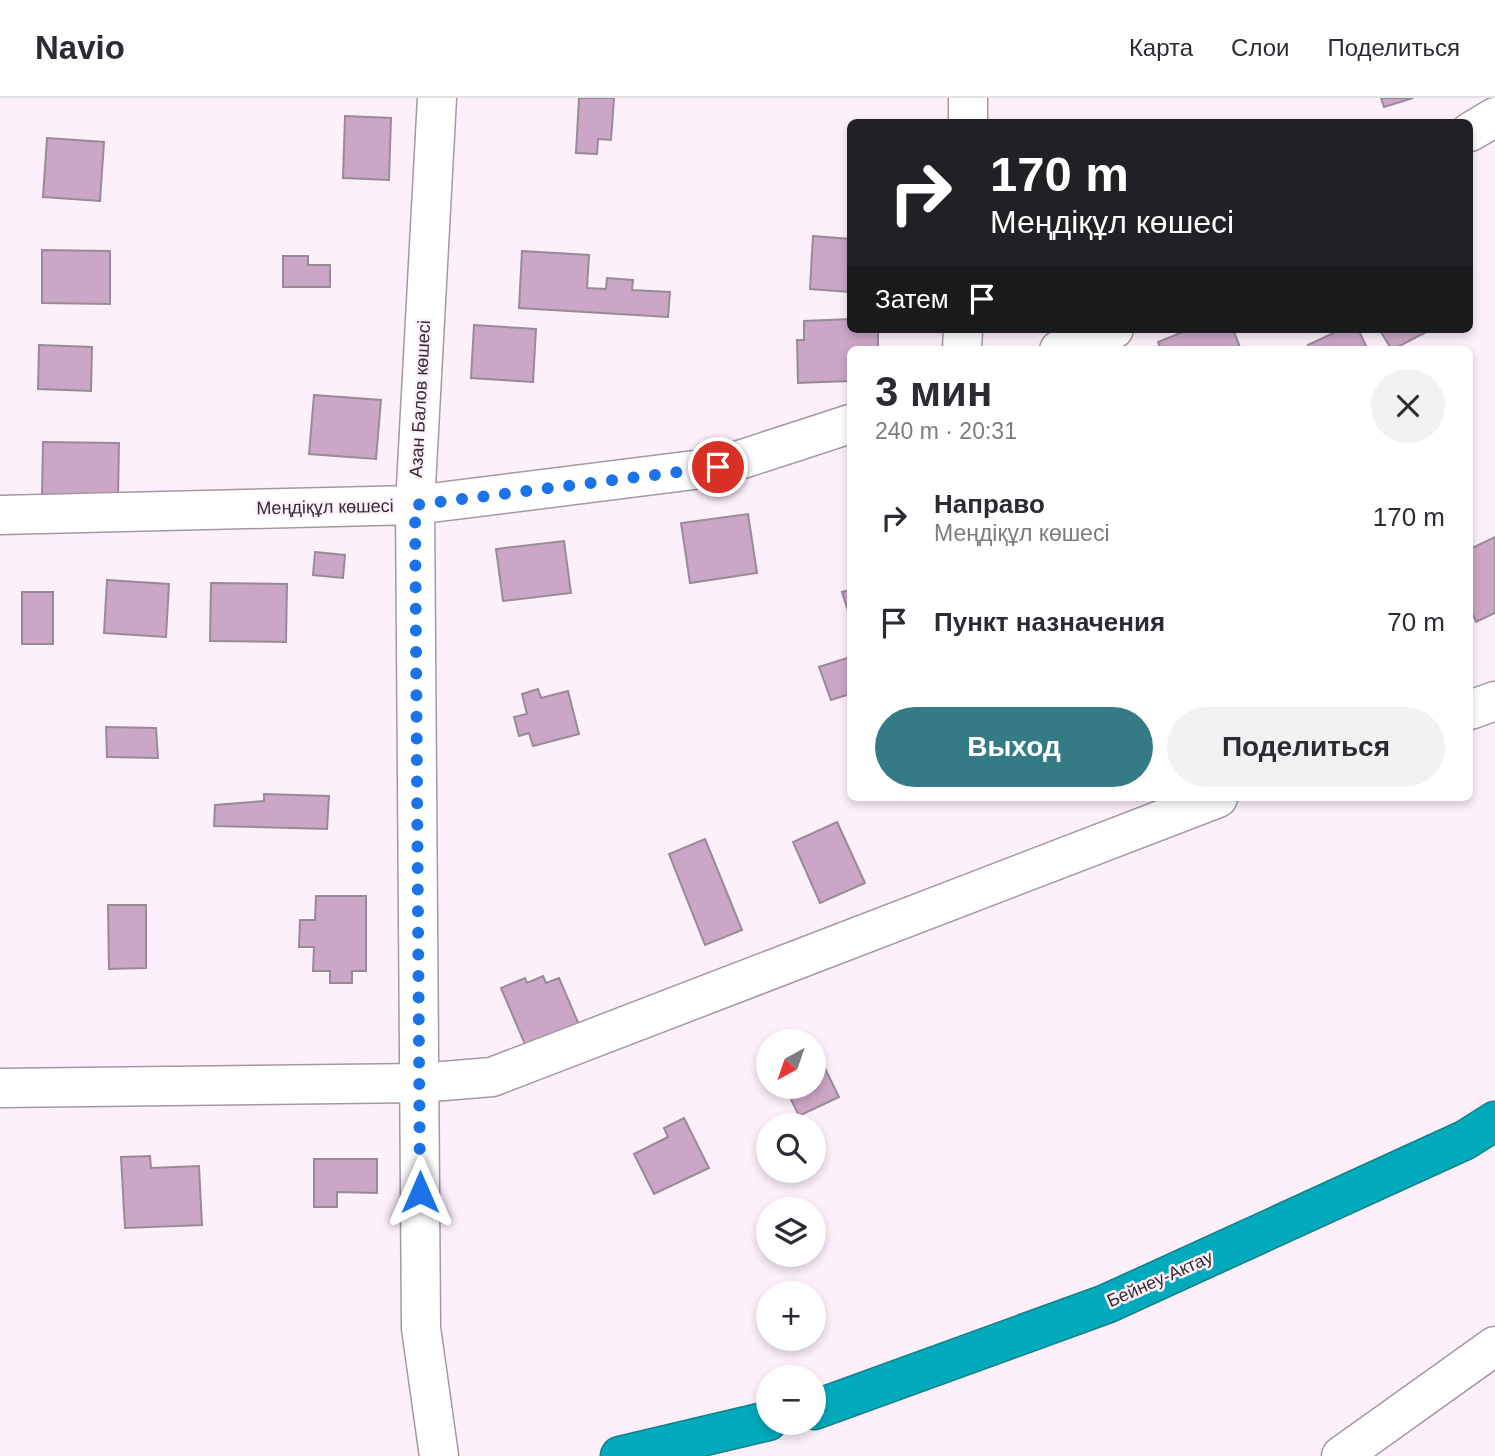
<!DOCTYPE html>
<html lang="ru">
<meta charset="utf-8">
<style>
:root{--surface:#fff;--page:#f2f2f3;--text:#2b2b33;--muted:#7c7c81;--line:#e1e1e2;--accent:#347b85}
body{margin:0;font-family:Helvetica,sans-serif;background:var(--page);color:var(--text);height:100vh;display:flex;flex-direction:column;font-size:26px;white-space:nowrap}
*{box-sizing:border-box;margin:0}
p{font-size:23px;color:var(--muted)}
.icon{flex:none;width:38px;height:38px;fill:none;stroke:currentColor;stroke-width:2;stroke-linecap:round;stroke-linejoin:round}
.map{position:relative;flex:1;overflow:hidden}
.sheet{position:absolute;left:847px;top:248px;width:626px;height:455px;display:flex;flex-direction:column;background:var(--surface);border-radius:10px;box-shadow:0 4px 10px #0003}
.sheet>*{flex:none}
.hud{position:absolute;left:847px;top:21px;width:626px;height:214px;border-radius:10px;box-shadow:0 4px 10px #0003;background:#202124;color:#fff;overflow:hidden}
.needle{width:46px;rotate:220deg}
.tools{position:absolute;left:756px;top:931px;display:grid;gap:14px}
.tools a{display:grid;place-items:center;width:70px;height:70px;border-radius:50%;background:var(--surface);box-shadow:0 4px 10px #0003;font-size:35px}
.pin{position:absolute;display:grid;place-items:center;width:60px;height:60px;color:#fff;margin:-30px;border:4px solid #fff;border-radius:50%;box-shadow:0 2px 7px #0007}
.me{position:absolute;width:77px;margin:-38px;rotate:0deg;stroke-linejoin:round;filter:drop-shadow(0 0 5px #0008)}
.turn{display:flex;align-items:center;gap:24px;height:147px;padding:0 28px;font-size:32px}
.turn .icon{width:91px;height:91px;stroke-width:2.5}
.turn b{display:block;font-size:49px;line-height:60px}
.then{display:flex;align-items:center;height:66px;padding:0 28px;background:#0003;gap:14px;font-size:26px}
.round{display:grid;place-items:center;flex:none;width:74px;height:74px;border-radius:37px;background:var(--page)}
.headline{display:flex;align-items:center;justify-content:space-between;height:119px;padding:0 28px}
h1{font-size:42px;font-weight:800;line-height:52px}
.button{display:flex;gap:14px;margin-top:auto;padding:14px 28px}
.button a{flex:1;height:80px;border-radius:42px;background:var(--accent);color:#fff;font-size:28px;font-weight:800;line-height:80px;text-align:center}
.button a+a{background:var(--page);color:var(--text)}
ul{padding:0;list-style:none}
li{display:flex;align-items:center;gap:21px;height:105px;padding:0 28px}
li div{flex:1}
li b{display:block;font-size:26px}
li em{font-style:normal}
header{display:flex;align-items:center;gap:42px;box-sizing:border-box;height:98px;padding:0 35px;background:var(--surface);border-bottom:2px solid var(--line)}
header strong{font-size:33px}
nav{display:flex;gap:38px;margin-inline-start:auto;font-size:24px}
.map>svg:first-child{display:block}
.building{fill:#cca6c6;stroke:#978b95;stroke-width:2}
.lines{fill:none;stroke-linecap:round;stroke-linejoin:round}
.minor-casing{stroke:#a498a2;stroke-width:41}
.highway-casing{stroke:#137f8b;stroke-width:41}
.minor{stroke:#fff;stroke-width:38}
.highway{stroke:#02abbc;stroke-width:38}
.route{stroke:#1a73e8;stroke-width:12;stroke-dasharray:0 21.6}
.labels{text-anchor:middle;dominant-baseline:central;stroke-width:5;stroke-linejoin:round;paint-order:stroke}
.street-label{font-size:18px;fill:#322d31;stroke:#fdf0fb}
</style>
<header>
<strong>Navio</strong>
<nav><a>Карта</a><a>Слои</a><a>Поделиться</a></nav>
</header>
<div class="map">
<svg width="1495" height="1358" viewBox="0 0 1495 1358">
<rect width="100%" height="100%" fill="#fdf0fb"/>
<!-- building -->
<path class="building" d="M579 0H614L611 42 598 41 597 56 576 55Z
M1381 0H1413L1384 9Z
M345 18 391 20 389 82 343 80Z
M47 40 104 44 100 103 43 99Z
M813 138 850 141V194L810 191Z
M42 152 110 153V206L42 205Z
M522 153 589 157 587 190 606 191 607 180 633 182 632 192 670 194 668 219 519 210Z
M283 158H308V167H330V189H283Z
M850 221V231H878V252H850V283L798 285 797 242H804V223Z
M474 227 536 231 533 284 471 280Z
M1190 231H1233L1241 252H1161L1158 244Z
M1342 231H1358L1368 252H1311L1308 247Z
M1379 231H1427L1428 233 1392 252Z
M39 247 92 249 91 293 38 291Z
M314 297 381 302 376 361 309 356Z
M43 344 119 345 118 397 42 396Z
M748 416 757 475 690 485 681 425Z
M1495 439V515L1476 524 1470 510V451Z
M564 443 571 495 503 503 496 451Z
M315 454 345 457 343 480 313 477Z
M107 482 169 486 166 539 104 535Z
M211 485 287 486 286 544 210 543Z
M850 492V519L842 494Z
M22 494H53V546H22Z
M850 559V596L831 602 819 569Z
M538 591 541 600 568 593 579 636 533 648 529 635 519 638 514 619 527 616 522 596Z
M106 629 156 630 158 660 107 659Z
M264 696 329 698 327 731 214 728 215 707 264 703Z
M837 724 865 785 820 805 793 744Z
M705 741 742 832 705 847 669 756Z
M316 798H366V873H352V885H330V873H313L314 849H299L300 822H315Z
M108 807H146V870L109 871Z
M543 878 546 885 559 880 580 929 527 951 501 890 525 880 527 885Z
M818 956 839 999 799 1018 785 989H814V958Z
M684 1020 709 1070 654 1096 634 1056 668 1039 664 1030Z
M150 1058 151 1070 199 1068 202 1127 125 1130 121 1059Z
M314 1061H377V1095L337 1094V1109H314Z"/>
<g class="lines">
<!-- minor casing -->
<g class="minor-casing">
<path id="minor" d="M437 0 415 407 421 1230 439 1358
M968 24V0
M1470 34 1495 19
M962 252 963 231
M1059 252 1114 231
M0 417 415 407 718 369 850 326
M1470 612 1495 603
M0 990 419 985 492 979 1218 700
M1341 1358 1495 1248"/>
</g>
<!-- highway casing -->
<g class="highway-casing">
<path id="highway" d="M814 1312 1106 1206 1465 1042 1495 1023
M620 1358 768 1323"/>
</g>
<!-- minor -->
<use href="#minor" class="minor"/>
<!-- highway -->
<use href="#highway" class="highway"/>
</g>
<g class="lines">
<!-- route -->
<path class="route" d="M420 1094 415 407 718 369"/>
</g>
<g class="labels">
<!-- street labels -->
<g class="street-label">
<text transform="translate(420 301) rotate(-87)">Азан Балов көшесі</text>
<text transform="translate(325 409) rotate(-1)">Меңдіқұл көшесі</text>
<text transform="translate(1160 1181) rotate(-24)">Бейнеу-Актау</text>
</g>
</g>
</svg>
<div class="tools">
<a><svg class="needle" viewBox="-14 -14 28 28"><path d="M0-13l5 13h-10z" fill="#e53935"/><path d="M0 13l5-13h-10z" fill="#7c7c81"/></svg></a>
<a><svg class="icon" aria-label="search" viewBox="0 0 24 24"><circle cx="10" cy="10" r="6"/><path d="M15 15l6 6"/></svg></a>
<a><svg class="icon" aria-label="layers" viewBox="0 0 24 24"><path d="M12 4l9 5-9 5-9-5zM3 14l9 5 9-5"/></svg></a>
<a>+</a>
<a>−</a>
</div>
<div class="pin" style="left:718px;top:369px;background:#d93025"><svg class="icon" aria-label="arrive" viewBox="0 0 24 24"><path d="M6 21V4h12l-3 4 3 4H6"/></svg></div>
<svg class="me" style="left:420px;top:1094px" viewBox="-20 -20 40 40"><path d="M0-17L14 15 0 8-14 15z" fill="#1a73e8" stroke="#fff" stroke-width="4"/></svg>
<div class="hud">
<div class="turn"><svg class="icon" aria-label="right" viewBox="0 0 24 24"><path d="M7 20v-9h11M14 6l5 5-5 5"/></svg><div><b>170 m</b>Меңдіқұл көшесі</div></div>
<div class="then">Затем<svg class="icon" aria-label="arrive" viewBox="0 0 24 24"><path d="M6 21V4h12l-3 4 3 4H6"/></svg></div>
</div>
<section class="sheet">
<div class="headline"><div><h1>3 мин</h1><p>240 m · 20:31</p></div><a class="round"><svg class="icon" aria-label="close" viewBox="0 0 24 24"><path d="M6 6l12 12M18 6L6 18"/></svg></a></div>
<ul>
<li><svg class="icon" aria-label="right" viewBox="0 0 24 24"><path d="M7 20v-9h11M14 6l5 5-5 5"/></svg><div><b>Направо</b><p>Меңдіқұл көшесі</p></div><em>170 m</em></li>
<li><svg class="icon" aria-label="arrive" viewBox="0 0 24 24"><path d="M6 21V4h12l-3 4 3 4H6"/></svg><div><b>Пункт назначения</b></div><em>70 m</em></li>
</ul>
<div class="button"><a>Выход</a><a>Поделиться</a></div>
</section>
</div>
